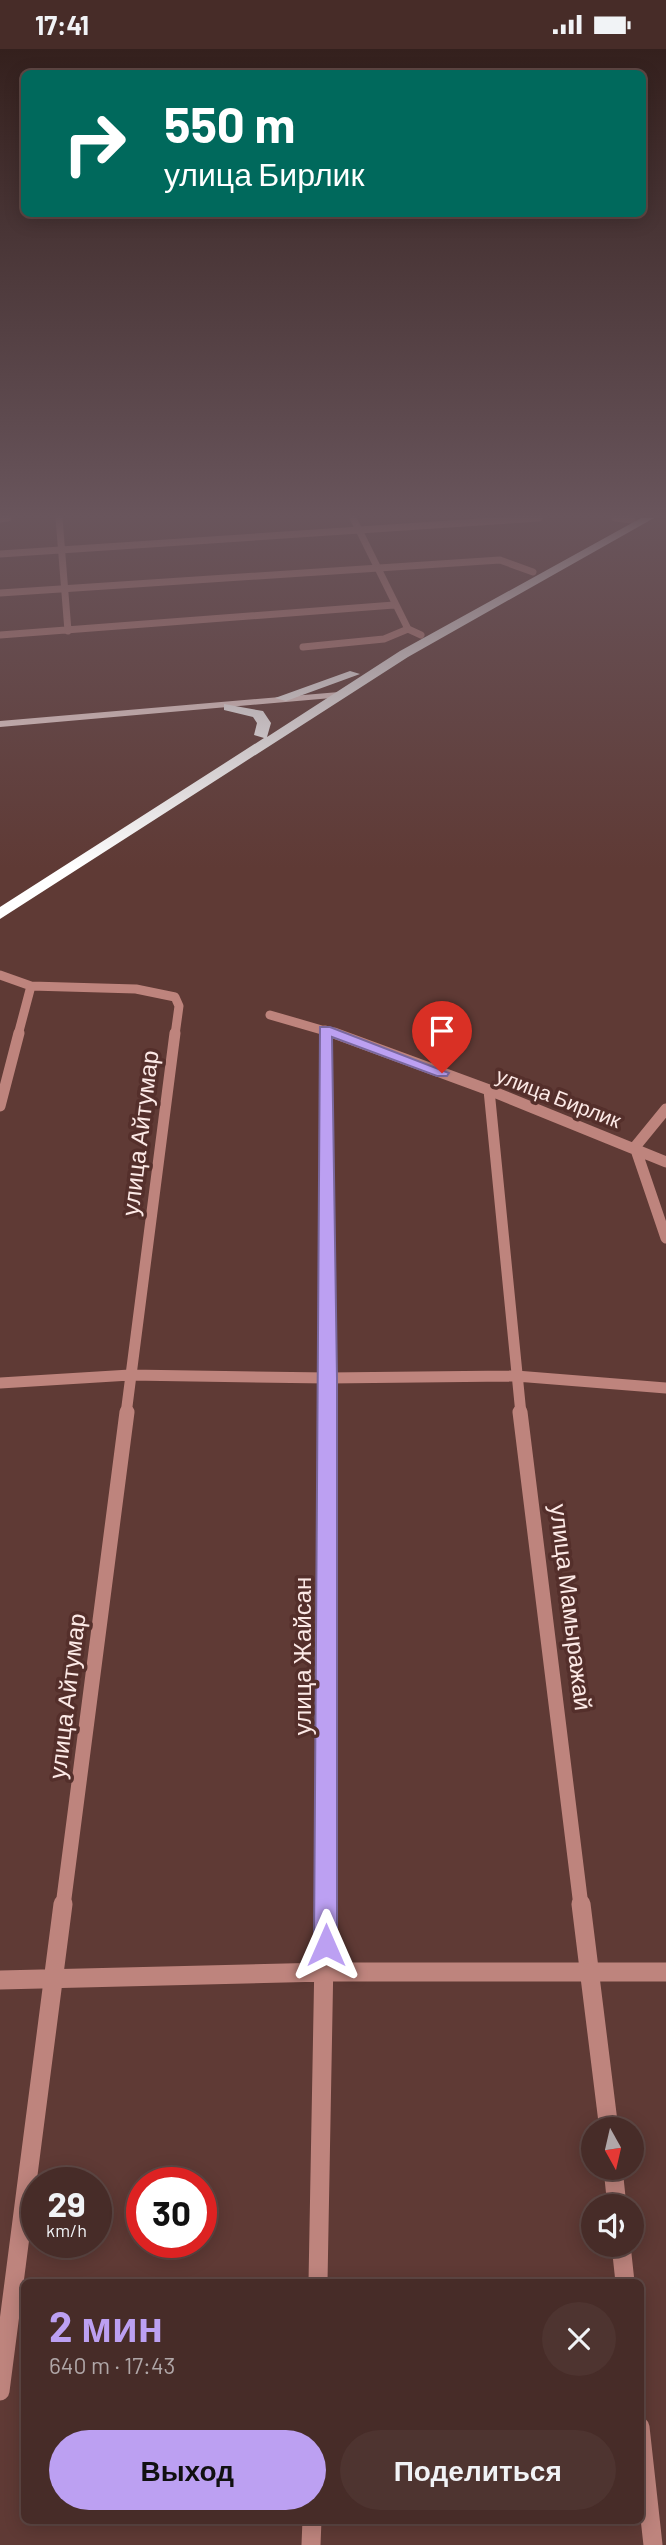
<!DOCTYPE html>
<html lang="ru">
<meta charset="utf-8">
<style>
:root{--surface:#472c28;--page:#4e3430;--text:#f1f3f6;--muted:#b0a7a8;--line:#5f4845;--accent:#bca0f2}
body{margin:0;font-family:Barlow,sans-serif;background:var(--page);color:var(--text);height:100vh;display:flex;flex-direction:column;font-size:26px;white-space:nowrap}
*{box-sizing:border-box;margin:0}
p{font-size:23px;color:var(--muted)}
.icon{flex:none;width:38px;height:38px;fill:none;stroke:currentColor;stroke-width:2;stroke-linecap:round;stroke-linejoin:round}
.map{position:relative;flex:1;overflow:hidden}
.drawer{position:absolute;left:21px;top:2230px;width:623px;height:245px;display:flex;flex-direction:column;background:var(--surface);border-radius:10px;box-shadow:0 4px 18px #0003,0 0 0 2px var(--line)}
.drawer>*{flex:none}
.banner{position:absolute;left:21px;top:21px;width:625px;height:147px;border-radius:10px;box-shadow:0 4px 18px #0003,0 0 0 2px var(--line);background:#00695c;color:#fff;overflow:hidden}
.needle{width:46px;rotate:172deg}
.buttons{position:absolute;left:581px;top:2068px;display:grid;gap:14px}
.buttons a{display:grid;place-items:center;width:63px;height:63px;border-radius:50%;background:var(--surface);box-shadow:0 4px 18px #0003,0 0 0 2px var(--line);font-size:35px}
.speed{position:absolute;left:21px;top:2118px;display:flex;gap:14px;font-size:35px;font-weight:700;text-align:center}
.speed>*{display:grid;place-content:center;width:91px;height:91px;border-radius:50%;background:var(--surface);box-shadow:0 4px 18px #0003,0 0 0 2px var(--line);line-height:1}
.speed small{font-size:18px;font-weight:400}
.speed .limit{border:10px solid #d22;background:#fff;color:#111}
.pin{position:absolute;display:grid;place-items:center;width:60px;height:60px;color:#fff;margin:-72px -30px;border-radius:50% 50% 50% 0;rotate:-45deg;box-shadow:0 0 7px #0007}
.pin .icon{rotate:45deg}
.me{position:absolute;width:77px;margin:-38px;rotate:0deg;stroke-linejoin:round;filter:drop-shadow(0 0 5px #0008)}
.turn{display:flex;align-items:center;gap:24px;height:147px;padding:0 28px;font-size:32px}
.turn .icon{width:91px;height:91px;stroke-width:2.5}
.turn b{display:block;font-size:49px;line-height:60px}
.round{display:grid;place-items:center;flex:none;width:74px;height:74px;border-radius:37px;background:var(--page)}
.head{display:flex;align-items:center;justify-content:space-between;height:119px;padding:0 28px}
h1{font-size:42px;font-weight:700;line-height:52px;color:var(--accent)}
.action{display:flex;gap:14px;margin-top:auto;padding:14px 28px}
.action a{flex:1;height:80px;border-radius:42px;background:var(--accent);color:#111;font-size:28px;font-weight:700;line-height:80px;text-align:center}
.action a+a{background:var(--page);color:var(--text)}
.status{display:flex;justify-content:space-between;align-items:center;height:49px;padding:0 35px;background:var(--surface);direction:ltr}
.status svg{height:19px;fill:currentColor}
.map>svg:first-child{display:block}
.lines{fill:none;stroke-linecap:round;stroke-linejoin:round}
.street-far4{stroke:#be847d;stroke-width:7}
.street-far3{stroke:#be847d;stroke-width:9}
.street-far2{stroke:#be847d;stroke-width:11}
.street-far1{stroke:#be847d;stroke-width:15}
.street{stroke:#be847d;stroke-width:19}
.primary{fill:#f6dedb;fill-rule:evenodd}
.highway{fill:#fff;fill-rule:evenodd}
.route{fill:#bca0f2;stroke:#7a689d;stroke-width:2}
.labels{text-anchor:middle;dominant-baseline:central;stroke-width:7;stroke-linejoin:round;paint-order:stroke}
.street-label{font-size:21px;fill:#fce9e6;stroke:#542f2b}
.near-street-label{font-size:24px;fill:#fce9e6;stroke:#542f2b}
</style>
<div class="status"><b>17:41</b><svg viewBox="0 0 49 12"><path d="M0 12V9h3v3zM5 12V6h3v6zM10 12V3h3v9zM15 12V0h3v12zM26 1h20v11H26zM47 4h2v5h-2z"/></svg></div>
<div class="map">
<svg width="666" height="2496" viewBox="0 0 666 2496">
<rect width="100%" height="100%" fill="#5f3a35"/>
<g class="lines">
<!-- street-far4 -->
<path class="street-far4" d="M59 469 68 582
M353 469 408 580 421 586
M615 469 632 471
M0 470 8 469
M0 505 539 469
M0 544 500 511 533 523
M0 586 394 556
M303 598 384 590 408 580"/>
<!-- street-far3 -->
<path class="street-far3" d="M0 926 31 937 18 986
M31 937 136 940 175 948 179 957 175 986
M270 966 339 986
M325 981V986"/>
<!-- street-far2 -->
<path class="street-far2" d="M325 984 327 1365
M334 984 489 1041 666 1113
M489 1041 521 1365
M0 1057 19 984
M666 1060 635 1098 666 1189
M0 1334 130 1326 328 1329 516 1327 666 1339
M126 1365 175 984"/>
<!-- street-far1 -->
<path class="street-far1" d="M520 1363 581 1857
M63 1857 127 1363
M325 1857 327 1363"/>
<!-- street -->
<path class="street" d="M581 1855 609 2081
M0 1931 326 1923H666
M613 2119 617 2158
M621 2196 625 2233
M318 2233 325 1855
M0 2342 63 1855
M640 2378 653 2496
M311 2496 312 2471"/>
<!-- primary -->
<path class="primary" d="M339 643 344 646 343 648 0 678V672Z"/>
<!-- highway -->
<path class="highway" d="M641 469H654L408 608 0 870V858L264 689 254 686 257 674 253 668 224 661V655L263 662 271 674 267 688 400 602Z
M350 622 360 625 286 652 275 649Z"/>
</g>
<!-- sky -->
<linearGradient id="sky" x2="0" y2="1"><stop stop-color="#34201d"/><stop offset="0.57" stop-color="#69555c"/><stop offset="1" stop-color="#69555c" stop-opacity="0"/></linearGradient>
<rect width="666" height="819" fill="url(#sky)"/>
<!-- route -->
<path class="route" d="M320 978H330L449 1024 447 1027H437L332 988 337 1329V1896L334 1904 326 1907 318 1904 314 1896Z"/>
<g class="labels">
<!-- street labels -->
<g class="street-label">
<text transform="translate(559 1048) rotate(21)">улица Бирлик</text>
</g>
<!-- near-street labels -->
<g class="near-street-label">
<text transform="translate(139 1084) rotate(-83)">улица Айтумар</text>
<text transform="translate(572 1558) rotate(83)">улица Мамыражай</text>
<text transform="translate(301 1607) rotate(-90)">улица Жайсан</text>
<text transform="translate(66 1647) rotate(-83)">улица Айтумар</text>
</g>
</g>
</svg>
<div class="buttons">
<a><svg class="needle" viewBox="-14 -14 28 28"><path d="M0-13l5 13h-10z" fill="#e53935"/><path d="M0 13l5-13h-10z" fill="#b0a7a8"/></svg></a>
<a><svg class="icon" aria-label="sound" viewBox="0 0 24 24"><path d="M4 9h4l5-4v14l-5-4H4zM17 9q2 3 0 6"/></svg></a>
</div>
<div class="speed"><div>29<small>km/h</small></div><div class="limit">30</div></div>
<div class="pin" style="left:442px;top:1024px;background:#d93025"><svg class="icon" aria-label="arrive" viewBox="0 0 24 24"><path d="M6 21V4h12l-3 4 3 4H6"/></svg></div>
<svg class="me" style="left:326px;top:1896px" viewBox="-20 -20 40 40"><path d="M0-17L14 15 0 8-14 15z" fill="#bca0f2" stroke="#fff" stroke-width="4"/></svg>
<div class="banner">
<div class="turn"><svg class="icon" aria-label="right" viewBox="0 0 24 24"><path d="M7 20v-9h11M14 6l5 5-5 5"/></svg><div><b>550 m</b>улица Бирлик</div></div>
</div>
<section class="drawer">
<div class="head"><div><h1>2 мин</h1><p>640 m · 17:43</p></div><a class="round"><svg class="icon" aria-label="close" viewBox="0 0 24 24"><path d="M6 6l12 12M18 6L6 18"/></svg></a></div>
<div class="action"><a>Выход</a><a>Поделиться</a></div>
</section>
</div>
